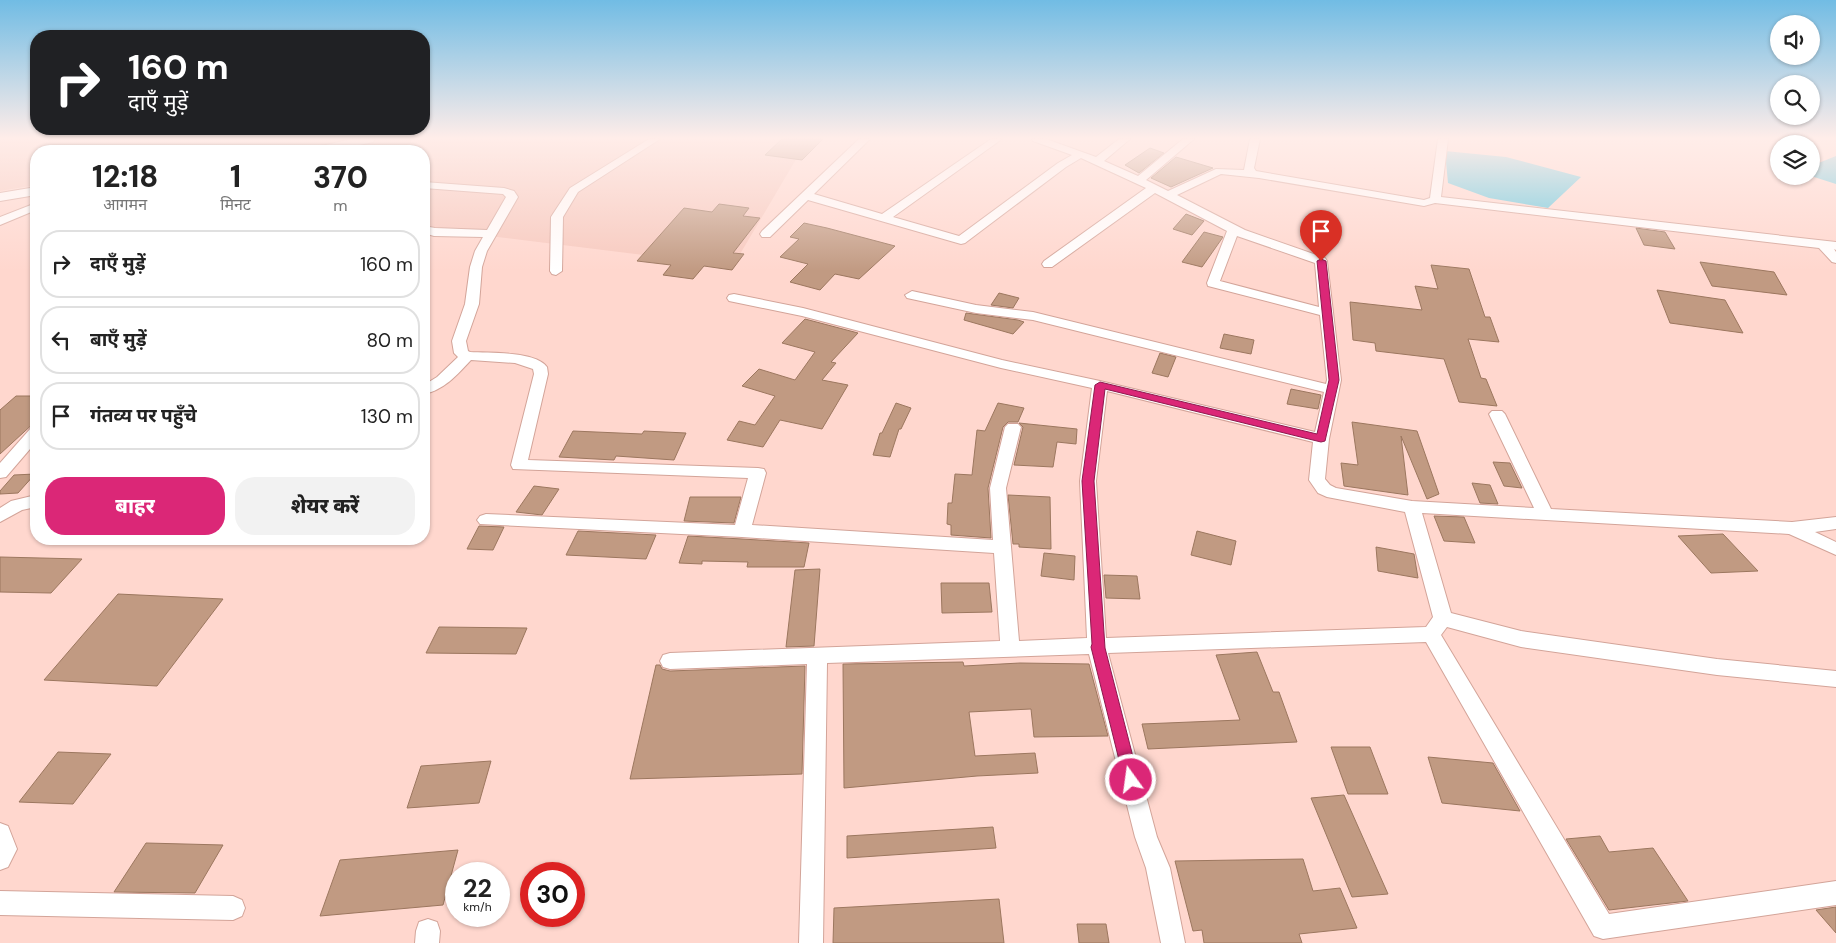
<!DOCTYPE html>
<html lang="hi">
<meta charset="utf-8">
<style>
:root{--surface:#fff;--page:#f2f2f2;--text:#222;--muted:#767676;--line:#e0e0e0;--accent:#db2777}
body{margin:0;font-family:"DM Sans","Noto Sans Devanagari",sans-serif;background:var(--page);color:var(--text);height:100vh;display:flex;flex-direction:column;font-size:19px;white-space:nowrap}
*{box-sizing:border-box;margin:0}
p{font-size:16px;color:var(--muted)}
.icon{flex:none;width:28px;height:28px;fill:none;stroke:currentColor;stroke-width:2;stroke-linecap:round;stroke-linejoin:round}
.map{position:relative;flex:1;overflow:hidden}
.panel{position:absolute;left:30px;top:145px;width:400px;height:400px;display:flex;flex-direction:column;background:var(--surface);border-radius:20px;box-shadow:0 1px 4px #0004}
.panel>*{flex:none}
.hud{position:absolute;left:30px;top:30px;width:400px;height:105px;border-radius:20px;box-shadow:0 1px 4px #0004;background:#202124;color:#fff;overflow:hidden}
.fabs{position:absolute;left:1770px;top:15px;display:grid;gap:10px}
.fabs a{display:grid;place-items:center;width:50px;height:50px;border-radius:50%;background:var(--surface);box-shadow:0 1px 4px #0004;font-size:25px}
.speed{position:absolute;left:445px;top:862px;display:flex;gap:10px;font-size:25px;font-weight:700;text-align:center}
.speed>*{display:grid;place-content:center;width:65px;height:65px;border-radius:50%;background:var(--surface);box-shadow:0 1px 4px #0004;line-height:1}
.speed small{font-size:12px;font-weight:400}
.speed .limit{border:8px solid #d22;background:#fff;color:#111}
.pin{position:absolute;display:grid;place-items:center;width:42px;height:42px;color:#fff;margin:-51px -21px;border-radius:50% 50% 50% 0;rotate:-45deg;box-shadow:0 0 5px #0007}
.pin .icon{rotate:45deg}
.me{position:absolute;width:55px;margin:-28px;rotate:346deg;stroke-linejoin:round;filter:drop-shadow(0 0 4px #0008)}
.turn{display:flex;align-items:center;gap:18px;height:105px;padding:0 15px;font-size:22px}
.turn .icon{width:65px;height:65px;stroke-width:2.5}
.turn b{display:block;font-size:35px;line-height:42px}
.eta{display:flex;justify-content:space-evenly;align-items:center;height:85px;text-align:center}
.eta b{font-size:30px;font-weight:800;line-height:35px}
.primary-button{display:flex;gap:10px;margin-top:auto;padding:10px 15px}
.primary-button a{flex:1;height:58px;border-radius:20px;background:var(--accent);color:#fff;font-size:20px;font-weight:800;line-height:58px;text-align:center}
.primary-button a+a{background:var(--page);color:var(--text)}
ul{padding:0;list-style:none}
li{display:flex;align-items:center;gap:15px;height:68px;margin:0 10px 8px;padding:0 5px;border:2px solid var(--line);border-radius:20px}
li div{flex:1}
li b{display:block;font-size:19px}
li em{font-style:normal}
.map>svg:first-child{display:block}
.built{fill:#f7c9be}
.water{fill:#5fc7de}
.building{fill:#c19a82;stroke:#9c775f}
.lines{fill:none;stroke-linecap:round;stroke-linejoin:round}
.minor-casing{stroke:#d3a499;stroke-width:2}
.tertiary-casing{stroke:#d3a499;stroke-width:2}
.minor{fill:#fff;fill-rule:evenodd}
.tertiary{fill:#fff;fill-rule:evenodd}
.route{fill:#db2777;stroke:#8e194d}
</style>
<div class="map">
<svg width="1836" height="943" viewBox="0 0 1836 943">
<rect width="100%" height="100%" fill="#ffd7ce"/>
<!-- built -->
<path class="built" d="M0 139H808L733 266 424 228V151H36V185L0 191Z"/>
<!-- water -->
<path class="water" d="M1445 151 1506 157 1581 177 1548 208 1489 198 1448 183Z
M1836 156V184L1811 176V166Z"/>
<!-- building -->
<path class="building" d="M782 139H823L802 160 765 155Z
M1150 148 1164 153 1139 173 1125 165Z
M1176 157 1213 168 1171 187 1151 178Z
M719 204 749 208 743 216 760 218 733 253 744 254 732 270 704 266 693 279 663 275 671 265 637 261 684 208 712 212Z
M1186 214 1204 221 1192 235 1173 229Z
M804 223 827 228 895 246 859 279 835 274 820 290 790 282 808 264 780 257 799 239 790 237Z
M1636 228 1665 232 1675 249 1644 245Z
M1204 232 1223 237 1202 267 1182 262Z
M1700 262 1774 272 1787 295 1712 286Z
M1431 265 1469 269 1485 317H1490L1499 342 1468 339 1481 378 1486 379 1497 406 1459 402 1444 359 1376 351 1375 343 1353 340 1350 302 1422 310 1415 286 1438 289Z
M1657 290 1725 300 1743 333 1670 323Z
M999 293 1019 298 1013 308 991 305Z
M966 313 1018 320 1024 322 1013 334 964 320Z
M805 319 858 333 831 362 836 363 822 380 848 385 822 429 780 420 763 447 727 440 739 421 755 425 775 396 742 386 759 369 795 380 815 352 782 343Z
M1224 334 1254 340 1251 354 1220 348Z
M1160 353 1176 357 1168 377 1152 373Z
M1291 389 1321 395 1318 409 1287 404Z
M16 396H36V421L0 454V410Z
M896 403 911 408 901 429H899L890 457 873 455 880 433H882Z
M998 403 1024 408 1018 422H1008L1003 427 988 488 991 538 951 535V525L947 524 948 503H952L955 474 972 475 977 430 985 431Z
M1352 422 1417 431 1439 494 1427 499 1401 436 1408 495 1344 486 1341 463 1358 465Z
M1019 423 1077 429 1076 444 1057 442 1053 467 1014 465 1023 427Z
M573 431 642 434 644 431 686 433 674 460 616 456 614 460 559 457Z
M1493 462 1510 463 1522 488 1504 486Z
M35 474 18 493 0 494V491L14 475Z
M1472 483 1490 485 1498 504 1480 503Z
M534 486 559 489 542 515 516 512Z
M1008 495 1050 497 1051 549 1019 547V544H1013Z
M690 497H741L734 523 684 521Z
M1434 516 1464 517 1475 543 1444 541Z
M479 526 504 527 493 550 467 549Z
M578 531 656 535 646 559 566 555Z
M1197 531 1236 541 1231 565 1191 555Z
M1723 534 1758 571 1711 573 1678 536Z
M688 536 742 539 809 543 804 567H747L748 562 702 561V564L679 563Z
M1376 547 1414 554 1418 578 1378 571Z
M1044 553 1075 556 1074 580 1041 576Z
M0 557 82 559 51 593 0 592Z
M820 569 814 646 786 647 795 570Z
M1104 575 1137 576 1140 599 1106 598Z
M941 583H989L992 612 942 613Z
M118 594 223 599 157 686 44 680Z
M439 627 527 628 516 654 426 653Z
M1257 652 1273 692H1279L1297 742 1148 749 1142 724 1240 720 1216 655Z
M963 662 964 666 1020 663 1089 664 1108 736 1034 737 1031 709 969 712 975 756 1035 753 1038 773 977 776 844 788 843 664Z
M656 665H660L662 669 670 671 805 666 802 774 630 779Z
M1331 747H1370L1388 794H1348Z
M58 752 111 754 73 804 19 802Z
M1428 757 1493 763 1520 811 1442 803Z
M491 761 479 803 407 808 421 766Z
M1344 795 1388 894 1352 897 1311 798Z
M993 827 996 848 847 858V836Z
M1600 836 1609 852 1653 848 1688 901 1609 910 1566 839Z
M146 843 223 845 195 893 114 892Z
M458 850 443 905 320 916 340 860Z
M1303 859 1313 891 1340 888 1357 928 1299 934 1302 943H1204L1202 930 1193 931 1175 861Z
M999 899 1004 943H833L834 908Z
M1836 907V933L1816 910Z
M1077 924H1106L1109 943H1079Z"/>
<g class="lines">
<!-- minor casing -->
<g class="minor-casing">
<path id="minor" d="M649 139H660L578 192 563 217 562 271 556 275 552 274 550 271 551 217 570 188Z
M859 139H870L814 194 882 214 991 139H1002L893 217 959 236 1058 163 1072 155 1033 141 1032 139H1046L1096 157 1119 139H1130L1104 161 1138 176 1183 139H1194L1146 180 1168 191 1216 169 1244 170 1250 139H1260L1254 168 1256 171 1424 200 1430 198 1438 139H1448L1441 197 1836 242V250L1834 249 1836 252V263L1832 262 1819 248 1435 203 1424 206 1259 178 1221 174 1177 195 1245 230 1325 258 1327 261 1341 380 1329 439 1325 479 1330 485 1336 488 1412 501 1534 508 1489 414 1492 411H1502L1505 414 1551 509 1792 522 1836 517V529L1815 532 1836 542V555L1789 534 1422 513 1451 613 1521 631 1717 659 1836 671V687L1717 675 1521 647 1447 627 1441 635 1609 914 1836 881V905L1603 939 1594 936 1426 642 1108 653 1157 837 1170 868 1185 943H1161L1146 868 1135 837 1089 654 827 663 823 943H799L807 664 670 669 663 667 660 661 663 655 670 653 1000 641 994 553 742 537 480 524 477 520 480 516 486 514 735 525 748 478 513 469 511 465 534 374 533 369 515 363 471 360C457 375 444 390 424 394V385L437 377 458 357 454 353 452 341 465 304 470 267 475 251 483 237 434 236 424 233V226L435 228 487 230 506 197 503 194 424 188V182L504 188 514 191 518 197 487 251 482 267 479 304 466 341 468 351 470 352C488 353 535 351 547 367L548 374 528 460 758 468 764 469 766 473 752 525 993 540 990 488 1005 427 1008 424H1018L1021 427 1006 488 1019 641 1087 638 1080 481 1092 388 1001 368 802 316 729 301 727 298 729 295 734 294 803 308 1002 360 1100 381 1315 432 1324 392 1033 320 976 313 907 298 905 295 912 291 976 305 1033 312 1326 384 1327 380 1320 315 1208 286 1207 283 1227 231 1155 193 1052 267H1044L1042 264 1044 261 1146 188 1081 158 1066 167 965 243 961 244 808 200 770 237H762L760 234 762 231ZM1237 236 1315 263 1319 307 1220 281ZM1107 391 1313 442 1309 480 1318 493 1327 497 1405 512 1433 617 1426 627 1106 638 1096 481Z
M36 203V210L0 225V217Z
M36 427V442L6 477 0 478V463L31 428Z
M36 495V507L22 510 0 522V508L11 501Z
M0 823 8 826 17 849 8 867 0 870Z
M0 891 233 896 242 900 245 908 242 916 233 920 0 915Z
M428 919 437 922 440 931 439 943H415L416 931 419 922Z"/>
</g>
<!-- tertiary casing -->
<g class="tertiary-casing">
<path id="tertiary" d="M352 139H375L373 142 333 151H310L312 148Z
M36 187V195L0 201V193Z"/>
</g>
<!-- minor -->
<use href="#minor" class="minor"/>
<!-- tertiary -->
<use href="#tertiary" class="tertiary"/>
</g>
<!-- sky -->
<linearGradient id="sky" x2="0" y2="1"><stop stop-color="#71bce4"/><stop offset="0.51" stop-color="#ffede9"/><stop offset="1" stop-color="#ffede9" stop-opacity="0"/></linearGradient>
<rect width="1836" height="271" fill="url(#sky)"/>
<!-- route -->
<path class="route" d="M1321 259 1326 261 1339 380 1325 441 1321 442 1105 389 1094 481 1105 648 1139 780 1137 785 1131 787 1126 785 1124 780 1091 647 1092 644 1082 481 1095 385 1100 382 1317 434 1329 380 1317 261Z"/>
</svg>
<div class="fabs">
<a><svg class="icon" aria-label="sound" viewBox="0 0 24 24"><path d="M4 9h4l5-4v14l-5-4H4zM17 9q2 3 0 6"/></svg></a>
<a><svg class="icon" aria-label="search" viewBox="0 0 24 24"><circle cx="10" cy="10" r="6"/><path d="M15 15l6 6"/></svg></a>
<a><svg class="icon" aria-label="layers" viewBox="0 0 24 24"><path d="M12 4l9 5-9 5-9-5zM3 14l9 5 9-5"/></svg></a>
</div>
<div class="speed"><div>22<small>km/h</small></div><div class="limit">30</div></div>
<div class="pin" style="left:1321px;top:261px;background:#d93025"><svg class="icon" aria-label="arrive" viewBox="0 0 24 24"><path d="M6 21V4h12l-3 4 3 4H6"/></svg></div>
<svg class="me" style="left:1131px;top:780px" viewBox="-20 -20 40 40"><circle r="17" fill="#db2777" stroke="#fff" stroke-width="3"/><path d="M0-11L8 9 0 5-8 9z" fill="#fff"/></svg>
<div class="hud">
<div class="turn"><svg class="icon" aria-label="right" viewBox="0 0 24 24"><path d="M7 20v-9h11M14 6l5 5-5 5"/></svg><div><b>160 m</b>दाएँ मुड़ें</div></div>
</div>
<section class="panel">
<div class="eta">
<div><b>12:18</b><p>आगमन</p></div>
<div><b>1</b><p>मिनट</p></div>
<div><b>370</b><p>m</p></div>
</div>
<ul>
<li><svg class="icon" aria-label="right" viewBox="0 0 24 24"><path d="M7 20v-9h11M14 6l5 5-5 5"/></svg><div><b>दाएँ मुड़ें</b></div><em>160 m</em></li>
<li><svg class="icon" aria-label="left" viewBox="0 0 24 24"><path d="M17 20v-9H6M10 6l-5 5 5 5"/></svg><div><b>बाएँ मुड़ें</b></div><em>80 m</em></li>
<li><svg class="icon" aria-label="arrive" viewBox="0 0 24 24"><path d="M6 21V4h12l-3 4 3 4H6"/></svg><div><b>गंतव्य पर पहुँचे</b></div><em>130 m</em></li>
</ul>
<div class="primary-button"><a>बाहर</a><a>शेयर करें</a></div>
</section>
</div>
